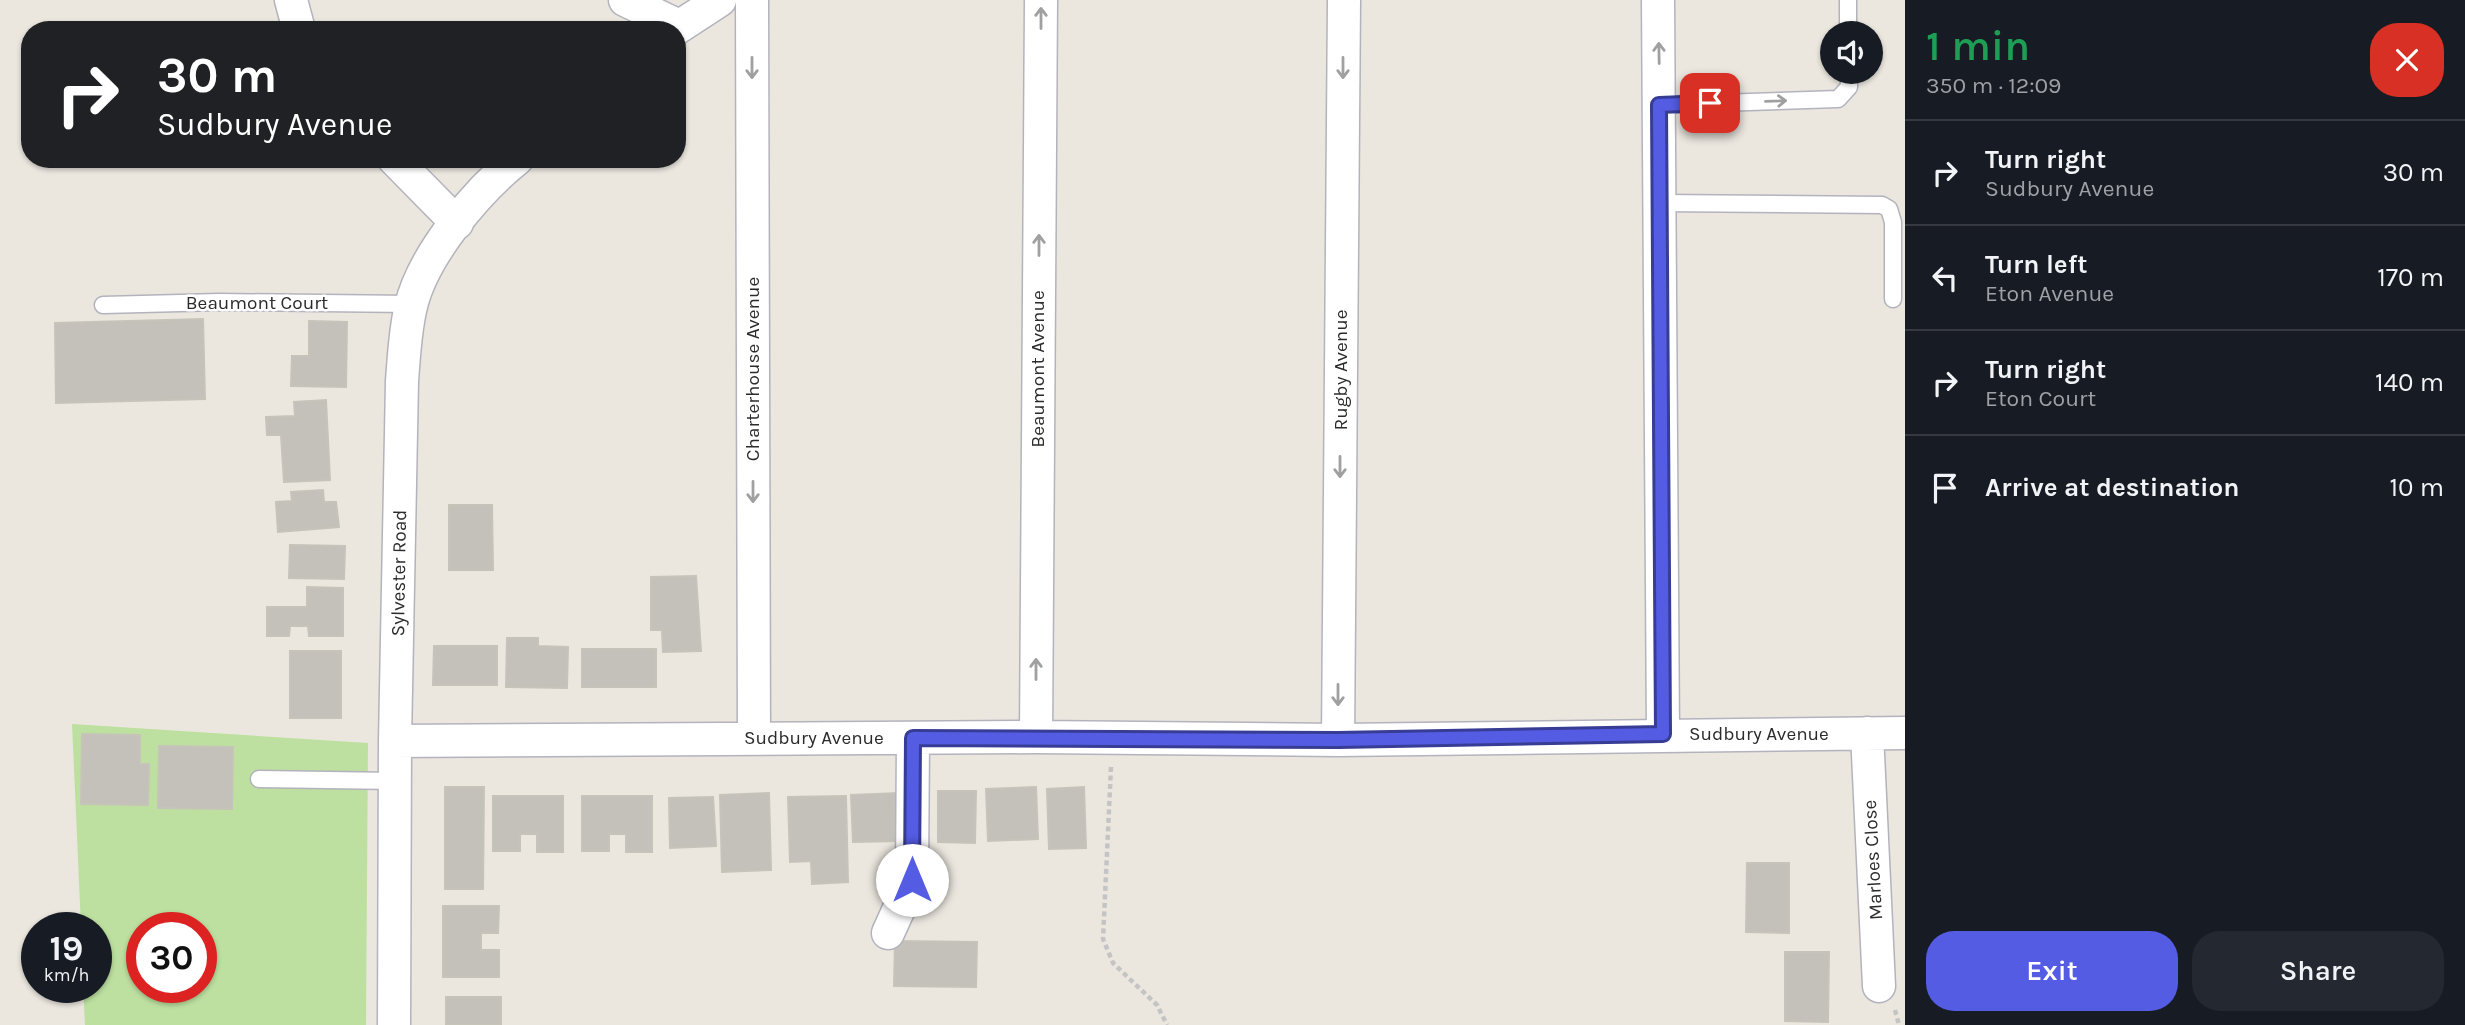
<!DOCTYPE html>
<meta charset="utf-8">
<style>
:root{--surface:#171b24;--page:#242831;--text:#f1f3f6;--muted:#9ea1a6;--line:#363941;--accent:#545ce3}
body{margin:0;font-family:Karla,sans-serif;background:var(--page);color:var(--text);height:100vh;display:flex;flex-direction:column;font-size:26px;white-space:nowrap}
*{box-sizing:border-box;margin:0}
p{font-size:23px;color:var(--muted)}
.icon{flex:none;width:38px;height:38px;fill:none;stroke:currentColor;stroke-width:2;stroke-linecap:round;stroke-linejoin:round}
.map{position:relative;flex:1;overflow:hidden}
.sheet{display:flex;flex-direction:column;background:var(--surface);width:560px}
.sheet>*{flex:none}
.top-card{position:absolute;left:21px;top:21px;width:665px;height:147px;border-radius:28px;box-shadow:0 2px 5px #0004;background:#202124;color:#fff;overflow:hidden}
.buttons{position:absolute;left:1820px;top:21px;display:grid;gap:14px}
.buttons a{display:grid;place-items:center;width:63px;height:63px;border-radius:50%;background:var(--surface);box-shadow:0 2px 5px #0004;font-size:35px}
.speed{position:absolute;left:21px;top:912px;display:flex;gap:14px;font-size:35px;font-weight:700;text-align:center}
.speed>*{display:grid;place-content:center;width:91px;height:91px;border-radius:50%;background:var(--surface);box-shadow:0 2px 5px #0004;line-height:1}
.speed small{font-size:18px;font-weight:400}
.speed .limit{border:10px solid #d22;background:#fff;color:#111}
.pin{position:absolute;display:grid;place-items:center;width:60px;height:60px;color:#fff;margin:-30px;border-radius:14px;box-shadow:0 4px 10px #0006}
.me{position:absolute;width:77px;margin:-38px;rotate:0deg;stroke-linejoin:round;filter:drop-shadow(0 0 5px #0008)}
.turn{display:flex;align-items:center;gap:24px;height:147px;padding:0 21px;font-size:32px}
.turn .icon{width:91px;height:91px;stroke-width:2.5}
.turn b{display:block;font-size:49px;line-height:60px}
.round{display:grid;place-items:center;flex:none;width:74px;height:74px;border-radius:28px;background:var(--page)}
.head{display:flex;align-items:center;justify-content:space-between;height:119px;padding:0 21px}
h1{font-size:42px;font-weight:600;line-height:52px;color:#1e9e55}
.button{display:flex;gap:14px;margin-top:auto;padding:14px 21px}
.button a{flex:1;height:80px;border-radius:28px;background:var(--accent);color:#fff;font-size:28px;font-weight:600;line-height:80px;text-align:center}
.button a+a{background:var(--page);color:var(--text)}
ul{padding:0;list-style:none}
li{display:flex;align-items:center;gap:21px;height:105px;padding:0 21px;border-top:2px solid var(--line)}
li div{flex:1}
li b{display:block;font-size:26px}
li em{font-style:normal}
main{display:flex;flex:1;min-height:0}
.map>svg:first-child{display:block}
.pitch{fill:#bde0a0;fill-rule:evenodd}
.building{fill:#c4c1ba;stroke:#c6c3b9;stroke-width:2}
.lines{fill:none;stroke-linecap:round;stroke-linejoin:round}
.service-casing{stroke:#b3b3bd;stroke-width:19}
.minor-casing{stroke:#b3b3bd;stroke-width:35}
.path{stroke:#c4c4c4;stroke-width:4.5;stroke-dasharray:5 3.5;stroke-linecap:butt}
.service{stroke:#fff;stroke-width:16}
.minor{stroke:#fff;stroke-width:32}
.oneway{stroke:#a0a0a0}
.route-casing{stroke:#373c94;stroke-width:18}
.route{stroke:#545ce3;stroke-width:12}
.labels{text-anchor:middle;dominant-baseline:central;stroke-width:5;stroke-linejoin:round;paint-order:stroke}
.street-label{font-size:19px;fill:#2b2b2b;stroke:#fff}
</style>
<main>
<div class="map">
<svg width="1905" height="1025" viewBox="0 0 1905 1025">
<rect width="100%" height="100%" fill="#ebe7df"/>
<!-- pitch -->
<path class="pitch" d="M72 724 368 743 366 1025H85L83 987H96V928L81 927ZM142 928H201V987H142Z"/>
<!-- building -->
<path class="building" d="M203 319 205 399 56 403 55 323Z
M309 321 347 322 346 387 291 386 292 356H309Z
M326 400 330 480 284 482 281 435H267L266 417 295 416 294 402Z
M323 490 324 502H336L339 527 278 532 276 502 292 501 291 492Z
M449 505H492L493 570H449Z
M290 545 345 546 344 579 289 578Z
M696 576 701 651 663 652 662 630H651V577Z
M307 587 343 588V636H309L308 626H290L289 636H267V607H307Z
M507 638H538V646L568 647 567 688 506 687Z
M434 646H497V685H433Z
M582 649H656V687H582Z
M290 651H341V718H290Z
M82 734 140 735V764H149L148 805 81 804Z
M159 746 233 747 232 809 158 808Z
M445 787H484L483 889H445Z
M1036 787 1038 839 988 841 986 789Z
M1084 787 1086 848 1049 849 1047 789Z
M938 791H976L975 843 938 842Z
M769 793 771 870 722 872 720 795Z
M899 793 901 841 853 842 851 795Z
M493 796H563V852H537V834H520V851H493Z
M582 796H652V852H626V834H609V851H582Z
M846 796 848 882 812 884 811 861 790 862 788 797Z
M713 797 716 846 670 848 669 798Z
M1747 863H1789V933L1746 932Z
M443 906H499L498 933H481V950H499V977H443Z
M895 941 977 942 976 987 894 986Z
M1785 952H1829L1828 1022 1785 1021Z
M446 997H501V1025H446Z"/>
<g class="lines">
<!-- service casing -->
<g class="service-casing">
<path id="service" d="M1848 0V33
M1659 105 1838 99 1849 87V72
M1660 203 1882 205 1889 209 1893 222V299
M103 305 219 302 411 304
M259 779 395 781"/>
</g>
<!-- minor casing -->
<g class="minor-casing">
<path id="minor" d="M291 0 299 30
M625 0 679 26
M752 0 754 738
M1658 0 1663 734
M674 30 720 0
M394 159 457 223
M1867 733 1879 986
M1036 737 1041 0
M1338 740 1344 0
M395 741 1036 737 1338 740 1905 733
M888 933 912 880 913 738
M394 1025 395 741 402 381C404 356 405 330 411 306 423 255 477 191 517 159"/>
</g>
<!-- path -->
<path class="path" d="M1111 767 1103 939 1113 963 1157 1005 1167 1025
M1895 1010 1899 1025"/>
<!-- service -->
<use href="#service" class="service"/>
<!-- minor -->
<use href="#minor" class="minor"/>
</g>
<!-- one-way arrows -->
<defs><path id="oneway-shaft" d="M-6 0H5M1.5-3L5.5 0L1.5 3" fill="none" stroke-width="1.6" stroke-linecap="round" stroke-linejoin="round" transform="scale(1.75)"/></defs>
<g class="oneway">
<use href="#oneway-shaft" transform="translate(1041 18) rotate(-90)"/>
<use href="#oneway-shaft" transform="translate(1659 53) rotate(-91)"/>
<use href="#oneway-shaft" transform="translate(752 68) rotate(90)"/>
<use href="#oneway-shaft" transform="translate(1343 68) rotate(90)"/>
<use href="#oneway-shaft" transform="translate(1776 101) rotate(-2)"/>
<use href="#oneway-shaft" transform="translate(1039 245) rotate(-90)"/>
<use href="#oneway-shaft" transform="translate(1340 467) rotate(90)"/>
<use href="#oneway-shaft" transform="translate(753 492) rotate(90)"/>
<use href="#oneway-shaft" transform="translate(1036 669) rotate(-90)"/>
<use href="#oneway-shaft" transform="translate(1338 695) rotate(90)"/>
</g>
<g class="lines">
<!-- route casing -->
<g class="route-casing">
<path id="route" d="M912 880 913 738 1338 740 1663 734 1659 105 1710 103"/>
</g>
<!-- route -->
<use href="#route" class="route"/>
</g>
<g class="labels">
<!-- street labels -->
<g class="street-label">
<text x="257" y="303">Beaumont Court</text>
<text transform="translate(753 369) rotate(-90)">Charterhouse Avenue</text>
<text transform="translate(1038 369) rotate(-90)">Beaumont Avenue</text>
<text transform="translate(1341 370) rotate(-90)">Rugby Avenue</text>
<text transform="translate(399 573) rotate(-89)">Sylvester Road</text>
<text x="1759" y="734">Sudbury Avenue</text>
<text x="814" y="738">Sudbury Avenue</text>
<text transform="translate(1873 860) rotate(-93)">Marloes Close</text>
</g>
</g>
</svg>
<div class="buttons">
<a><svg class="icon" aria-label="sound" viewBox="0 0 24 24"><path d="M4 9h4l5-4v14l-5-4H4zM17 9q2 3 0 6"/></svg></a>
</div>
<div class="speed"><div>19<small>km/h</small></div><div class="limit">30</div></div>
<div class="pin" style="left:1710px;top:103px;background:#d93025"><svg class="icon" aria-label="arrive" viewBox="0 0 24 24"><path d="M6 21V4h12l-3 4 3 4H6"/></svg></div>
<svg class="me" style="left:912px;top:880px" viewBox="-20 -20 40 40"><circle r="19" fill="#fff"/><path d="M0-13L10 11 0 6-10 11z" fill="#545ce3"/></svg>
<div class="top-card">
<div class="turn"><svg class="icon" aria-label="right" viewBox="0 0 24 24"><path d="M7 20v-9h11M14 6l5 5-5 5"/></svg><div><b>30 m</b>Sudbury Avenue</div></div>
</div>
</div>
<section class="sheet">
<div class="head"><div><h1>1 min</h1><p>350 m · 12:09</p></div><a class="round" style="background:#d93025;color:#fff"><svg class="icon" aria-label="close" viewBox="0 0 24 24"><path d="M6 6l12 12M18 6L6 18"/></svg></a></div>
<ul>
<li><svg class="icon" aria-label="right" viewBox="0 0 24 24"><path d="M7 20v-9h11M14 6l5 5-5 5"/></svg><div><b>Turn right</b><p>Sudbury Avenue</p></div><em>30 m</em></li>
<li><svg class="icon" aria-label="left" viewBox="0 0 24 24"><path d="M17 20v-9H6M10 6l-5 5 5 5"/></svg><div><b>Turn left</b><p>Eton Avenue</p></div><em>170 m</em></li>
<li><svg class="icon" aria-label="right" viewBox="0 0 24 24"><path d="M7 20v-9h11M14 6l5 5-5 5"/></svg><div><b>Turn right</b><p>Eton Court</p></div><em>140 m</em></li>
<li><svg class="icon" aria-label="arrive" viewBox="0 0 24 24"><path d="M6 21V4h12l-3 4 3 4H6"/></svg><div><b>Arrive at destination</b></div><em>10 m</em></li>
</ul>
<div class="button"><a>Exit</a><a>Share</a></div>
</section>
</main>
